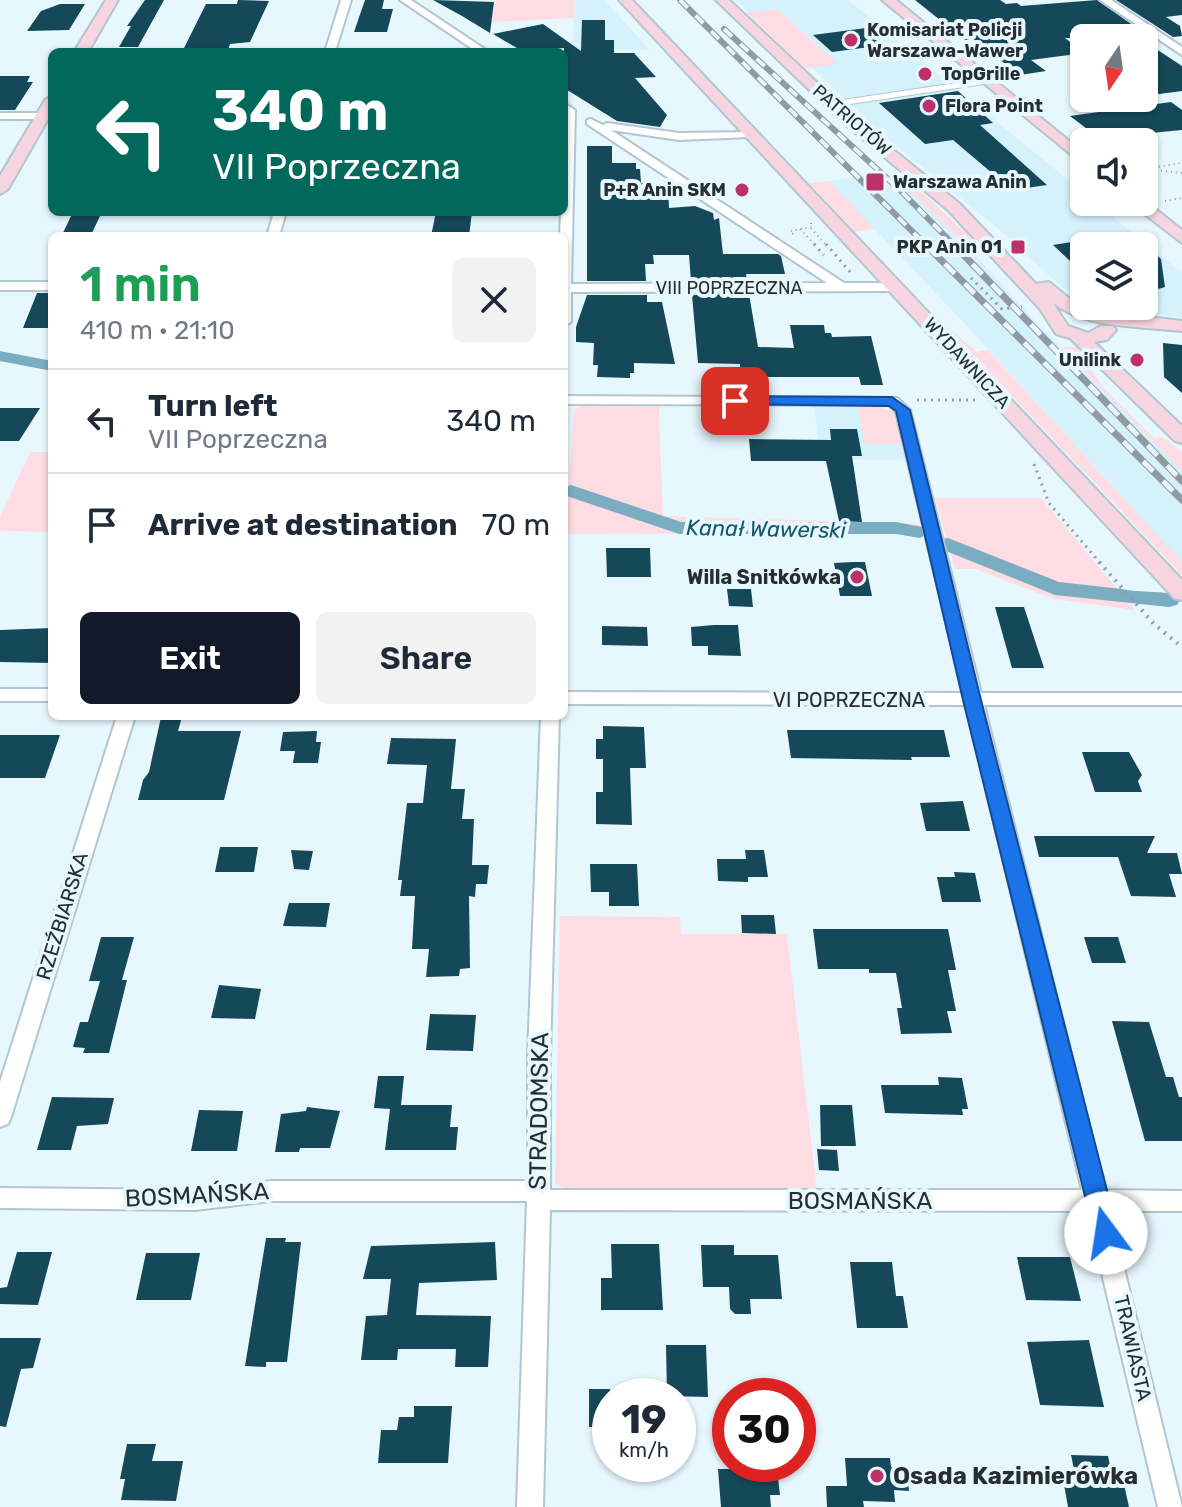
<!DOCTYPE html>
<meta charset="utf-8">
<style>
:root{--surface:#fff;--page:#f2f2f3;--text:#1f2937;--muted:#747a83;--line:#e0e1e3;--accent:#111827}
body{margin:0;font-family:Rubik,sans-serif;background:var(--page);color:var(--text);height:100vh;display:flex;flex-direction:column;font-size:30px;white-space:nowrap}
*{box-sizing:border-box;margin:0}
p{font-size:26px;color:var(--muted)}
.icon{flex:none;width:44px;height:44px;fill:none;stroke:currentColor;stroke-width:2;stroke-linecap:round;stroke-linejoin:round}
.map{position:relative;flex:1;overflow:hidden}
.drawer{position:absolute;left:48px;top:232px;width:520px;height:488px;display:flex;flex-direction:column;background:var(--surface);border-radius:12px;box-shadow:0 2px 6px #0004}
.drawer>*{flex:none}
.top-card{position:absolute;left:48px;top:48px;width:520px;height:168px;border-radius:12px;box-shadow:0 2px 6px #0004;background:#00695c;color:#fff;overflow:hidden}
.needle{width:52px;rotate:193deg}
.controls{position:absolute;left:1070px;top:24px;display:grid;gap:16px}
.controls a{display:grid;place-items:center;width:88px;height:88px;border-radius:12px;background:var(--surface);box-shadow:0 2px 6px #0004;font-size:40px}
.speed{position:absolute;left:592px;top:1378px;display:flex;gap:16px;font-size:40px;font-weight:700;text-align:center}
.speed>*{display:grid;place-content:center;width:104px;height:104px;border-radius:50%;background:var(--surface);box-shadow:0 2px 6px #0004;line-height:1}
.speed small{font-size:20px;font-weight:400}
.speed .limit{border:12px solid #d22;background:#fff;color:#111}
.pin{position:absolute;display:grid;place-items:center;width:68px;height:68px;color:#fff;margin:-34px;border-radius:16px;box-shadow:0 4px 12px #0006}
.me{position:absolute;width:88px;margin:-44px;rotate:346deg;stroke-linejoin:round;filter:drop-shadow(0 0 6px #0008)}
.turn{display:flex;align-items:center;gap:28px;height:168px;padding:0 32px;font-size:36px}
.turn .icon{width:104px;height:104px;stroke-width:2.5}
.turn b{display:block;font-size:56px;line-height:68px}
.round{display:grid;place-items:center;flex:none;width:84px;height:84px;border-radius:12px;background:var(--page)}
.summary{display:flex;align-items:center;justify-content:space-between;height:136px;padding:0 32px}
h1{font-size:48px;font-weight:600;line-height:60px;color:#1e9e55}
.cta{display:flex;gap:16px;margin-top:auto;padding:16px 32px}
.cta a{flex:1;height:92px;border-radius:12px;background:var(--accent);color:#fff;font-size:32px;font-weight:600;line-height:92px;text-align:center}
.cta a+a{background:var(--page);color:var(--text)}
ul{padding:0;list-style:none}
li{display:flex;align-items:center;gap:24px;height:104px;padding:0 32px;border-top:2px solid var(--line)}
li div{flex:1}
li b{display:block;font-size:30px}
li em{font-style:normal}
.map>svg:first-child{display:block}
.built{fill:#d4f1fc}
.green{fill:#fedce4}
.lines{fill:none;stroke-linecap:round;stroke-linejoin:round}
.canal{fill:#7aadc1;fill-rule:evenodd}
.building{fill:#15495a}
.lane-casing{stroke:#b2c6ce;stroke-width:7}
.street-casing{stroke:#b2c6ce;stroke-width:4}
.secondary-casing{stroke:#b2c6ce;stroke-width:4}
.path-far2{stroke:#929ea4;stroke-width:2;stroke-dasharray:1 4;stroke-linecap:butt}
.path-far1{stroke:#929ea4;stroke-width:3;stroke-dasharray:2 5;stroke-linecap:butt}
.path{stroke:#929ea4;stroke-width:4;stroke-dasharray:2 6;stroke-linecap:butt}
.lane{stroke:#fff;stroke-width:5}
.street{fill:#fff;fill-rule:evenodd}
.secondary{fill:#f6d5e0;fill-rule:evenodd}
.rail-far1-casing{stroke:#8f9ba1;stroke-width:6}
.rail-casing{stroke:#8f9ba1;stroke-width:7}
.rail-far1{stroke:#e7f7fe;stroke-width:4;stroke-dasharray:11;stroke-linecap:butt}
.rail{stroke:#e7f7fe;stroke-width:5;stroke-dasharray:14;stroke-linecap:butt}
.route{fill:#1a73e8;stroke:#114b97;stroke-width:2}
.poi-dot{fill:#bd3168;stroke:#e7f7fe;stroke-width:3}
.labels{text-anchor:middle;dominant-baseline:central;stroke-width:8;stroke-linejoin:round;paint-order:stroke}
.far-poi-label{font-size:18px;font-weight:bold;fill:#262e31;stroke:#e7f7fe;text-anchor:start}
.far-street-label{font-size:18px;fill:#262e31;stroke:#e7f7fe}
.poi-label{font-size:20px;font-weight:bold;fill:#262e31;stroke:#e7f7fe;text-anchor:end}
.street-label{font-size:20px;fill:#262e31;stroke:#e7f7fe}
.water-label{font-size:22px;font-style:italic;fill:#14586d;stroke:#e7f7fe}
.near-street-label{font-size:24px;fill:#262e31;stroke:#e7f7fe}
.near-poi-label{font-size:24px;font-weight:bold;fill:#262e31;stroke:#e7f7fe;text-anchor:start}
</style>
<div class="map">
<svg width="1182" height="1507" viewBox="0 0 1182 1507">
<rect width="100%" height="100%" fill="#e7f7fe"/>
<!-- built -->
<path class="built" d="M575 0H604L650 50H572Z
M735 0H848L1084 193V202H1095L1182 273V318L1095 306H1144V246H1084V300L1068 292 1022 251 1024 250 887 138 811 67 837 63 777 9 749 13Z
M891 172 976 256 1030 316 1182 471V562L966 325 829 181Z
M814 407H880L894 412 905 460 821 459Z"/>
<!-- green -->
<path class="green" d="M496 0H575L574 18 492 22Z
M777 9 838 64 805 68 747 13Z
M899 171 989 254 976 256 891 172Z
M829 181 875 229 855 232 809 183Z
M943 323 977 352 988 350 1182 562V575Z
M1061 347H1076L1102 386 1154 438 1162 437 1182 452V471Z
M582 406 659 407 663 516 919 524 922 539 906 534 879 533 566 534 574 409Z
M857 407H880L894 412 902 444H865Z
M30 452H52V532L0 531V517Z
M935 498H1041L1135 610 1053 599 976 569H955Z
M560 916 680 917 681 934H787L817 1191 568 1190 555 1184Z"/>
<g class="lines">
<!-- canal -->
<path class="canal" d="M0 351 52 361V371L0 361Z
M571 485 681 522H896L927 528 930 532 920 538 896 534H679L564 495V487Z
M948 538 1059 582 1122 589C1139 593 1158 590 1177 595L1180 600 1177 605 1169 607 1055 595 941 549 938 544 941 539Z"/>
</g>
<!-- building -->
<path class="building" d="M145 0H164L138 47H119L131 26H127Z
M238 0 269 1 250 42 230 44 228 50 219 52H182L206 4H237Z
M365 0H384L382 9H393L387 32H354Z
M433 0 494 2 490 33 462 16Z
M915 0H1000L1006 4 1017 3 1021 6 1097 0 1154 40 1144 41 1182 66V91L1144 96V38H1065L1084 53 1031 60 1046 71 1020 75 973 39 965 40Z
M1116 0H1182V15L1166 17 1180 26 1182 36 1173 37Z
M60 4H85L69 30 27 31 41 11Z
M582 20H605V40H614V53H634L656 77 635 78 667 115 660 127 617 121 564 88V48L522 51 493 34 543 24 581 51Z
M866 28 885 45 832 52 813 35Z
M0 76H30L27 82H33L15 110H0Z
M958 91 993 123 980 125 1047 185 1012 190 953 140 925 144 879 103Z
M1171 102 1182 110V130L1099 138 1070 116Z
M587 146H612V163H636V169H640L641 183H668L669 208 695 206 713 213 714 220 719 218 723 254H778L781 256 785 274H746L747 280 691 281 689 255H653L654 264H645L646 281H587Z
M436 212H472L469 236H431Z
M71 216H100L91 235H62Z
M1084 240V274L1053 245Z
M1144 244 1161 259 1165 287 1144 293Z
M37 293H52V328H23Z
M749 294 758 347 794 348 790 325H824L825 333H831L832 337 871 336 883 385H861L859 377H761L762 382H740V364L698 363 692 295Z
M587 295H647V302H662L675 364 634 363V373H630V378L597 377 598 365H593L594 343 576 342V327Z
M1163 343 1182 345V393L1164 377Z
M0 408H40L19 441H0Z
M830 429H857L862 456H852L862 522 839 521 826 461H751L749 439 831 440Z
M606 548H650L651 577H607Z
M853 562H865L872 596H840L834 563Z
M727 589H751L753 607 729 606Z
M995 607H1024L1044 668H1012Z
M714 625H738L741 656 708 655V646H692L691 627Z
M602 626 647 627 648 646 602 645Z
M52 628V663L0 662V630Z
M161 717H182L178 731H241L224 800H138L143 780 149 772Z
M603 726 644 727 646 768H630L632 825 596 824V792H603V759H596V739H603Z
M787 730H944L950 757H911L912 760 791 758Z
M317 731 316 742H321L318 763H293L295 751H280L283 732Z
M0 735H60L45 778H0Z
M391 738 456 739 451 789H465L462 819H474L472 865H489L487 884H476L475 897 469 896 470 968 460 969 459 976 426 977 429 949H412L415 896H400L402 880H398L407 803H423L427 765 387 764Z
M1082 752H1129L1142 775 1138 781 1142 792H1095Z
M963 801 970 831H926L920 803Z
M1034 836H1155L1147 853H1177L1182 874H1169L1176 897 1131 896 1118 857H1039Z
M220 847H258L254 872H215Z
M291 850 313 851 309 870 294 869Z
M745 850H764L768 877H748V882L718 881 717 859H746Z
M590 864H637L639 906H609V892H591Z
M954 872 975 873 981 902H942L937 877H955Z
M289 903H330L326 927 283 926Z
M741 915H774L776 934 742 933Z
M813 929H948L956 970H948L956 1011H947L952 1033 901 1034 897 1008H902L896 973H869V969H818Z
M101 937H134L122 980H127L109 1053H83L85 1048 73 1047 80 1022H88L100 981H89Z
M1084 937H1118L1126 963H1092Z
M219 985 261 989 255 1019 211 1018Z
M430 1014 476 1015 473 1051 426 1050Z
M1112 1021 1149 1022 1166 1077H1173L1179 1097H1182V1141H1145Z
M378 1076H404L401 1105H452L450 1127H458L456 1150H385L390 1109 374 1108Z
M938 1077 962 1078 968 1109H962L963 1115 885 1113 881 1085H939Z
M52 1097 114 1098 108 1124 77 1126 71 1150H37Z
M820 1105H852L856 1146H821Z
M307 1107 340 1111 330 1148H300L299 1152H275L281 1114 306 1111Z
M199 1110 243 1111 237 1151H191Z
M817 1149 837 1150 839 1171 819 1170Z
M266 1238H286L285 1242H301L287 1362H266V1367L245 1366Z
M495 1242 497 1280 419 1283 416 1315 491 1316 488 1367H455L456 1349H398L397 1360H361L366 1316 387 1315 391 1279H363L371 1246Z
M611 1244H659L663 1310H601V1278H612Z
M701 1245H734V1255H778L782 1299H750L751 1314H735L730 1309 729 1287H703Z
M17 1252H52L38 1305 0 1304V1288L7 1287Z
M146 1253H200L191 1300H136Z
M1017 1257H1070L1081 1301 1026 1300Z
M850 1262H892L896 1296H903L908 1328H857Z
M0 1338H41L33 1368 21 1369 6 1427 0 1426Z
M1089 1340 1104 1407 1040 1405 1027 1342Z
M666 1345H706L708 1397 667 1396Z
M589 1389H610V1427H589Z
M414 1406H452L448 1463H378L381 1430H397L399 1417H414Z
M127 1444H156L152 1461H183L176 1501 121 1500 125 1479H120Z
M1071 1455 1108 1456 1113 1480H1123L1129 1507H1068L1063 1479H1076Z
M845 1458H890L891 1467H906L909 1491 894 1490 895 1502 863 1501 864 1507H827L826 1486H847Z
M718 1469H777L780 1495H770L771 1507H721Z"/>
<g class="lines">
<!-- lane casing -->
<g class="lane-casing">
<path id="lane" d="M833 104 987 81"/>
</g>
<!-- street casing -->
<g class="street-casing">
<path id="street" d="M341 0H351L335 52H325Z
M400 0H411L489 52H477Z
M1100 0H1111L1182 47V55Z
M564 103 575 110 571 284 827 283 587 124V120L591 119 603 125 607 123 679 133 755 132 756 134 751 137 679 140 611 130 844 283H895L901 287 895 291 571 292V322L564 326V236H560L561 212H564Z
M0 113H52V119H0Z
M274 212H286L279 236H267Z
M0 282H52V290H0Z
M564 396 897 398 910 410 981 693H1182V705H984L1105 1190 1182 1191V1211H1110L1182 1507H1158L1087 1211 550 1210 543 1507H517L527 1201H271L195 1210 0 1208V1188L195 1190 271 1181H528V1056L541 716H559L550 1056V1190H1082L966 705 564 704V692L963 693 896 412 889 405 564 404Z
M0 689H52V701H0Z
M117 716H135L11 1117 8 1124 0 1127V1082Z"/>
</g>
<!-- secondary casing -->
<g class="secondary-casing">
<path id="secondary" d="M106 0H118L88 52H74Z
M619 0H632L1182 580V600L1174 598Z
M716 0H729L858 121 960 204 1036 284 1049 282 1074 302 1091 310 1182 321V331C1141 326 1086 329 1053 303L1068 326 1088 333 1101 326H1113L1116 330 1107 340 1094 342 1182 426V443L1175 441 1070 338 1056 334 1040 309 948 210 848 127Z
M882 0H896L1084 153V165Z
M52 96V112L8 189 0 194V176L45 100Z
M1144 200 1182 230V243L1129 202Z"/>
</g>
<!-- path-far2 -->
<path class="path-far2" d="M1144 169 1182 163
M1146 169 1182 173
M1165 201 1182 198
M1111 210 1123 207
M811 223V228L827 246
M800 229 816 246
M793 234 790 231 811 227"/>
<!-- path-far1 -->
<path class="path-far1" d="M814 244 824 255
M826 244 851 273
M971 278 1002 309 1022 307
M917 400H975
M1034 464 1049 503 1101 564"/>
<!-- path -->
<path class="path" d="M1099 562 1154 624 1182 647"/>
<!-- lane -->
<use href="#lane" class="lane"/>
<!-- street -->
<use href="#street" class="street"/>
<!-- secondary -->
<use href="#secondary" class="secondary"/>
<!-- rail-far1 casing -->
<g class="rail-far1-casing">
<path id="rail-far1" d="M680 0 927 246
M724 29 901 191 955 246"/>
</g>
<!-- rail casing -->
<g class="rail-casing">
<path id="rail" d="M925 244 1182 500
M953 244 1182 481"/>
</g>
<!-- rail-far1 -->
<use href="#rail-far1" class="rail-far1"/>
<!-- rail -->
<use href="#rail" class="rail"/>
</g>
<!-- route -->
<path class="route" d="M735 396 892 397 910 410 981 700 1118 1233 1114 1240 1106 1244 1098 1240 1094 1233 963 700 896 411 889 406 730 404 728 401Z"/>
<!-- markers -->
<g class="poi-dot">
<circle cx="851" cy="40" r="8"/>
<circle cx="925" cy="74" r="8"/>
<circle cx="929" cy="106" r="8"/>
<rect x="865" y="172" width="20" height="20" rx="4"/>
<circle cx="742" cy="190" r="8"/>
<rect x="1010" y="239" width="16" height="16" rx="4"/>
<circle cx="1137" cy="360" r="8"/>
<circle cx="857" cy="577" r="8"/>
<circle cx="877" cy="1476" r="8"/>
</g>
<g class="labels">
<!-- far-poi labels -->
<g class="far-poi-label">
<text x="867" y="30">Komisariat Policji<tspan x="867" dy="21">Warszawa-Wawer</tspan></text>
<text x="941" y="74">TopGrille</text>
<text x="945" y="106">Flora Point</text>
<text x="893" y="182">Warszawa Anin</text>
<text x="726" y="190" text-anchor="end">P+R Anin SKM</text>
<text x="1002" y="247" text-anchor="end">PKP Anin 01</text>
<text x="1121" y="360" text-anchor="end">Unilink</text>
</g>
<!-- far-street labels -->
<g class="far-street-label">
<text transform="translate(852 120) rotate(41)">PATRIOTÓW</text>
<text x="729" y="288">VIII POPRZECZNA</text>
<text transform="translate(967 363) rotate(47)">WYDAWNICZA</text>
</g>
<!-- poi labels -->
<g class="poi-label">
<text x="841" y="577">Willa Snitkówka</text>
</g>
<!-- street labels -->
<g class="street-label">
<text x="849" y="700">VI POPRZECZNA</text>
<text transform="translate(62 916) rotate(-73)">RZEŹBIARSKA</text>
<text transform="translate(1133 1348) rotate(77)">TRAWIASTA</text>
</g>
<!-- water labels -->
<g class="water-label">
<text transform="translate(766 529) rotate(1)">Kanał Wawerski</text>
</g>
<!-- near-street labels -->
<g class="near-street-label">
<text transform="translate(539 1111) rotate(-89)">STRADOMSKA</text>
<text transform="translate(197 1195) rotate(-3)">BOSMAŃSKA</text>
<text x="860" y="1201">BOSMAŃSKA</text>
</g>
<!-- near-poi labels -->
<g class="near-poi-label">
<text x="893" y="1476">Osada Kazimierówka</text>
</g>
</g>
</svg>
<div class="controls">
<a><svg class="needle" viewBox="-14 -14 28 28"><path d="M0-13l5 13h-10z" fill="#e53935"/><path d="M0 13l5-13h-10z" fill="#747a83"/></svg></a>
<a><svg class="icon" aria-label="sound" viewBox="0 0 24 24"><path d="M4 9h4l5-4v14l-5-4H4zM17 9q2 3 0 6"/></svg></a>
<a><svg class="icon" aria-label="layers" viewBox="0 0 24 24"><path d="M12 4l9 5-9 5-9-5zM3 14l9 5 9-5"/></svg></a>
</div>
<div class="speed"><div>19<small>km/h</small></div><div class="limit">30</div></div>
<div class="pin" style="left:735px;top:401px;background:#d93025"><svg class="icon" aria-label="arrive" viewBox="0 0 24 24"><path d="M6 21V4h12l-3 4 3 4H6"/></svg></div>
<svg class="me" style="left:1106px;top:1233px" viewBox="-20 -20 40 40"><circle r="19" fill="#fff"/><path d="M0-13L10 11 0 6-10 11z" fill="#1a73e8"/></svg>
<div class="top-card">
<div class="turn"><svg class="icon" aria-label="left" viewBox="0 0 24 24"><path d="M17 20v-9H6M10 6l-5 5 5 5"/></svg><div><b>340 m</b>VII Poprzeczna</div></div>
</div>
<section class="drawer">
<div class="summary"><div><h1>1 min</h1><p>410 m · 21:10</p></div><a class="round"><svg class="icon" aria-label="close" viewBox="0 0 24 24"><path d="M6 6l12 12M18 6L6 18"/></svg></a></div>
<ul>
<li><svg class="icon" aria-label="left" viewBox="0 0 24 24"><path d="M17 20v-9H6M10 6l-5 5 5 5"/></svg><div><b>Turn left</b><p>VII Poprzeczna</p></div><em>340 m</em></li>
<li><svg class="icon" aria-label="arrive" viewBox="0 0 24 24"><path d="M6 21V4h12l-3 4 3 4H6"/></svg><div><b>Arrive at destination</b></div><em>70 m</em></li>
</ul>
<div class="cta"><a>Exit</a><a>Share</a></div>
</section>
</div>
